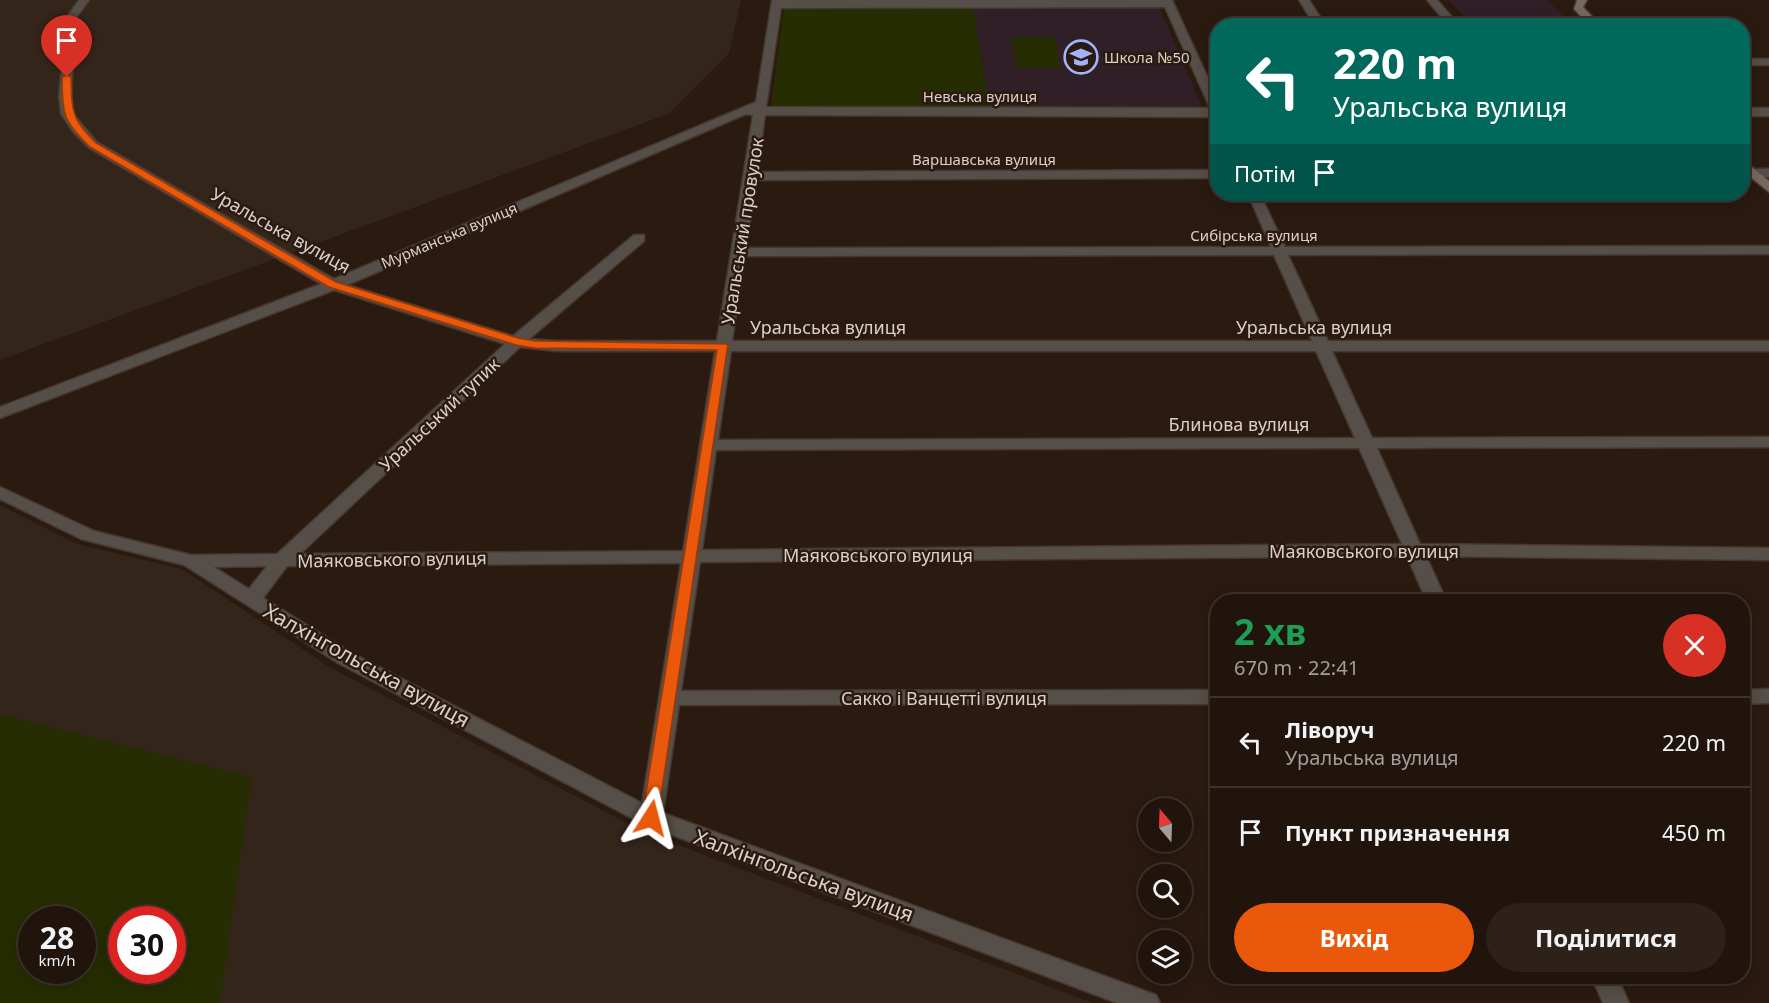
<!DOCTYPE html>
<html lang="uk">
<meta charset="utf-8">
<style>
:root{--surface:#20140c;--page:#2d211a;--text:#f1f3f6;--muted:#a29e9d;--line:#3d332d;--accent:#ea580c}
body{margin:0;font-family:"Noto Sans",sans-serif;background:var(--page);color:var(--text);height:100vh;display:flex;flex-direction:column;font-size:22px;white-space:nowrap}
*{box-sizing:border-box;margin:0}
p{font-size:20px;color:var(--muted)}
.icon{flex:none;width:33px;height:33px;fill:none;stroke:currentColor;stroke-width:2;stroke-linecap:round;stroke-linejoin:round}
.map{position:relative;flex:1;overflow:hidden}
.panel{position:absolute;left:1210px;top:594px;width:540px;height:390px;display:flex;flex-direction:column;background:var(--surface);border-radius:24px;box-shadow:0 3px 15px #0003,0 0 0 2px var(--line)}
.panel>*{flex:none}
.hud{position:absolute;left:1210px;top:18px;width:540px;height:183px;border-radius:24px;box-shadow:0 3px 15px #0003,0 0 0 2px var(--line);background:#00695c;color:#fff;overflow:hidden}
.needle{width:39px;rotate:341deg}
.tools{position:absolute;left:1138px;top:798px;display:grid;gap:12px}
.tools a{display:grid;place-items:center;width:54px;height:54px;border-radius:50%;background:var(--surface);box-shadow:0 3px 15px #0003,0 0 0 2px var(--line);font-size:30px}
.speed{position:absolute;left:18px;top:906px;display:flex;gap:12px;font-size:30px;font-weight:700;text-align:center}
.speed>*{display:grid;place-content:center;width:78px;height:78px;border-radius:50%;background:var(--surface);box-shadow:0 3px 15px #0003,0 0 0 2px var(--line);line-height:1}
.speed small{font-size:15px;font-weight:400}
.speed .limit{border:9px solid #d22;background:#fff;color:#111}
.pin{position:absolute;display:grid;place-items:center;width:51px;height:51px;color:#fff;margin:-62px -26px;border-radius:50% 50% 50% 0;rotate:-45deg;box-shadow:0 0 6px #0007}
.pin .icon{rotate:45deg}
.me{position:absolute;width:66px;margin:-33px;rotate:9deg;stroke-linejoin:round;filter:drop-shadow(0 0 4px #0008)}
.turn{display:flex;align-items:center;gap:21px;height:126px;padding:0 24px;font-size:27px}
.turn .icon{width:78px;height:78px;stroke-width:2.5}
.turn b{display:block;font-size:42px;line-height:51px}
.then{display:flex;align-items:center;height:57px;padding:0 24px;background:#0003;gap:12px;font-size:22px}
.round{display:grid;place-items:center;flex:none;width:63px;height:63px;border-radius:32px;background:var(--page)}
.overview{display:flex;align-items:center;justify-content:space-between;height:102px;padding:0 24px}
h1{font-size:36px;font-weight:700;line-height:45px;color:#1e9e55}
.primary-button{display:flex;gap:12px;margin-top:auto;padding:12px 24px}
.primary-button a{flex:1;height:69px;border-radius:36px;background:var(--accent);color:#fff;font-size:24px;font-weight:700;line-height:69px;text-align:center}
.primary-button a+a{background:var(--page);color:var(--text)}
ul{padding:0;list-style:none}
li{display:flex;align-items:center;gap:18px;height:90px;padding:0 24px;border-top:2px solid var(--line)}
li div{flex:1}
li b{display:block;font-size:22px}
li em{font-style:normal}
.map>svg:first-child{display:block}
.industrial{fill:#34251b;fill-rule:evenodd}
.education{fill:#311f28}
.green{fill:#262d02;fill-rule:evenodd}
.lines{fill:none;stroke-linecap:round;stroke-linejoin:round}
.street-casing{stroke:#46372e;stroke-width:3}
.secondary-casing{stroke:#46372e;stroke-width:3}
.street{fill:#564e48;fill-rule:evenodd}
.secondary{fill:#75695f;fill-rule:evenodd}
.route{fill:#ea580c;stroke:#983908;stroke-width:1.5}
.labels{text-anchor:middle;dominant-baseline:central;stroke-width:5;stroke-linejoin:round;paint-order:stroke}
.far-poi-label{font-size:15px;fill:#dbcfc9;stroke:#2a1a10;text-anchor:start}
.far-street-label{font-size:15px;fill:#dbcfc9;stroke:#2a1a10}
.street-label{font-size:18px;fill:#dbcfc9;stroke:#2a1a10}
.near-street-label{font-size:21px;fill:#dbcfc9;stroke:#2a1a10}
</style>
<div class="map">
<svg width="1769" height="1003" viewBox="0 0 1769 1003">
<rect width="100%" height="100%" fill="#2a1a10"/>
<!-- industrial -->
<path class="industrial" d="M0 0H741L729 53 668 114 0 360Z
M0 505 77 544 182 569 331 668 644 832 1093 1003H0ZM32 920H82V970H32ZM122 920H172V970H122Z"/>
<!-- education -->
<path class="education" d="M1449 0H1547L1567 19H1466Z
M973 7H1159L1202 107H990Z"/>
<!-- green -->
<path class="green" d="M973 7 990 107H771L784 8Z
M1011 37H1054L1062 68H1017Z
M0 714 252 777 220 1003H0ZM32 920H82V970H32ZM122 920H172V970H122Z"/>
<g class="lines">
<!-- street casing -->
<g class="street-casing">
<path id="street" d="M79 0H89L76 18 71 97 73 114 97 142 334 279 756 102 772 0H1172L1218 100V117L765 115 757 172 1218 170V178L756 180 746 248 1271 247 1248 194H1260L1285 247 1769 246V254L1288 255 1328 341H1769V351H1332L1372 438 1769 437V447L1377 448 1420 544 1769 548V560L1426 556 1447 602H1427L1407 556 700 562 681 691 1218 690V704L679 705 663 813 1156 995 1160 1003H1117L643 824 338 663 184 565 81 539 0 499V487L94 531 191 555 277 554 505 344 334 290 0 418V407L321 284 89 148 73 132 61 114 59 97 66 18ZM1165 7 1210 108 766 107 781 8ZM746 114 753 115 717 341H556L529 339 644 241V235H634L513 336 347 285ZM1274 255 1312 341H732L745 256ZM520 347 556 351H715L683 551 300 554ZM731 351H1316L1355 438 718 440ZM1359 448 1402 544 702 550 716 450ZM681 563 642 803 352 653 263 598 287 566ZM267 566 249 589 214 567Z
M1299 0H1309L1326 26H1315Z
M1427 0H1437L1460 26H1449Z
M1743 59H1769V65H1743Z
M1743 108H1769V116H1743Z
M1743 169H1769V177H1743Z
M1769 689V703L1743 704V690Z
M1591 976H1617L1629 1003H1603Z"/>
</g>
<!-- secondary casing -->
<g class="secondary-casing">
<path id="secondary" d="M1577 0H1587L1583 7 1601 26H1590L1574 9Z
M1743 160 1769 181V192L1743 171Z"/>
</g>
<!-- street -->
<use href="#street" class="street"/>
<!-- secondary -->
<use href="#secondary" class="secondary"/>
</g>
<!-- route -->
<path class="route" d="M67 75 71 77C72 111 71 119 96 143L336 282 518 338 535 341 728 344 657 823H645L642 818 717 350 535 348 516 345 329 287 90 147C62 120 63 115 62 77Z"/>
<!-- icons -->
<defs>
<g id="school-ring" transform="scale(1.725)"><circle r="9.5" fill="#2a1a10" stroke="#a2b2fd" stroke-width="1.5"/><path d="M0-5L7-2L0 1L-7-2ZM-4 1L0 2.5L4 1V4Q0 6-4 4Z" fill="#a2b2fd"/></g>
</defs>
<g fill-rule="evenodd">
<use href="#school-ring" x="1081" y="57"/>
</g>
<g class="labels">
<!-- far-poi labels -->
<g class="far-poi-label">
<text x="1104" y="57">Школа №50</text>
</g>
<!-- far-street labels -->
<g class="far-street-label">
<text x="980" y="96">Невська вулиця</text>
<text x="984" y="159">Варшавська вулиця</text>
<text transform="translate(449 235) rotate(-23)">Мурманська вулиця</text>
<text x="1254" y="235">Сибірська вулиця</text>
</g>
<!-- street labels -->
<g class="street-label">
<text transform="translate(281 230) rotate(29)">Уральська вулиця</text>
<text transform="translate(742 231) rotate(-81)">Уральський провулок</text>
<text x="828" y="327">Уральська вулиця</text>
<text x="1314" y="327">Уральська вулиця</text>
<text transform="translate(439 414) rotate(-43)">Уральський тупик</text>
<text x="1239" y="424">Блинова вулиця</text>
<text x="1364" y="551">Маяковського вулиця</text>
<text x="878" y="555">Маяковського вулиця</text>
<text transform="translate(392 559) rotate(-1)">Маяковського вулиця</text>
<text x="944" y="698">Сакко і Ванцетті вулиця</text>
</g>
<!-- near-street labels -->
<g class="near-street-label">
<text transform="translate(367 665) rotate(29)">Халхінгольська вулиця</text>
<text transform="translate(804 875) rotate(20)">Халхінгольська вулиця</text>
</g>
</g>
</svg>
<div class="tools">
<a><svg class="needle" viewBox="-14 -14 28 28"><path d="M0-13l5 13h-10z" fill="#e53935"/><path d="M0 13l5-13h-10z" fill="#a29e9d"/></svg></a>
<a><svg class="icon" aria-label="search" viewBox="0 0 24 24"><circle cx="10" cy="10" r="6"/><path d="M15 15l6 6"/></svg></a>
<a><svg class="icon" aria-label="layers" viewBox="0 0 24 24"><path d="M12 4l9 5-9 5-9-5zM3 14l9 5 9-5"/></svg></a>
</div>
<div class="speed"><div>28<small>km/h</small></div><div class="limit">30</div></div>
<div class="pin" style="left:67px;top:77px;background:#d93025"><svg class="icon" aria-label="arrive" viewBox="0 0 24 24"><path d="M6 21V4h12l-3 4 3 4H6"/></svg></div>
<svg class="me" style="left:651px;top:818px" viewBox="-20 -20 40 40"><path d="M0-17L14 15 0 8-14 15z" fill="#ea580c" stroke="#fff" stroke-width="4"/></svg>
<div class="hud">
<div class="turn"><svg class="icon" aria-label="left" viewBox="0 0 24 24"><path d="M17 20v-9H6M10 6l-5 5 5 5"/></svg><div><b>220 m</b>Уральська вулиця</div></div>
<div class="then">Потім<svg class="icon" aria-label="arrive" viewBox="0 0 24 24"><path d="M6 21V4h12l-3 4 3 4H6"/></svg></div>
</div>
<section class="panel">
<div class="overview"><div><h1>2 хв</h1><p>670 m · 22:41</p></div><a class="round" style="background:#d93025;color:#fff"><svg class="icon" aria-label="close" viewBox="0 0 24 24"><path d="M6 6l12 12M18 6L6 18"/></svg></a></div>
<ul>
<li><svg class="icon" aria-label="left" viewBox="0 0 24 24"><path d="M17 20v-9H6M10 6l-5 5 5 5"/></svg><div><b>Ліворуч</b><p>Уральська вулиця</p></div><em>220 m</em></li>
<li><svg class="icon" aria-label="arrive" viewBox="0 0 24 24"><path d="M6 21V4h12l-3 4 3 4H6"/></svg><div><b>Пункт призначення</b></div><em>450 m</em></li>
</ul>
<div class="primary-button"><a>Вихід</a><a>Поділитися</a></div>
</section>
</div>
